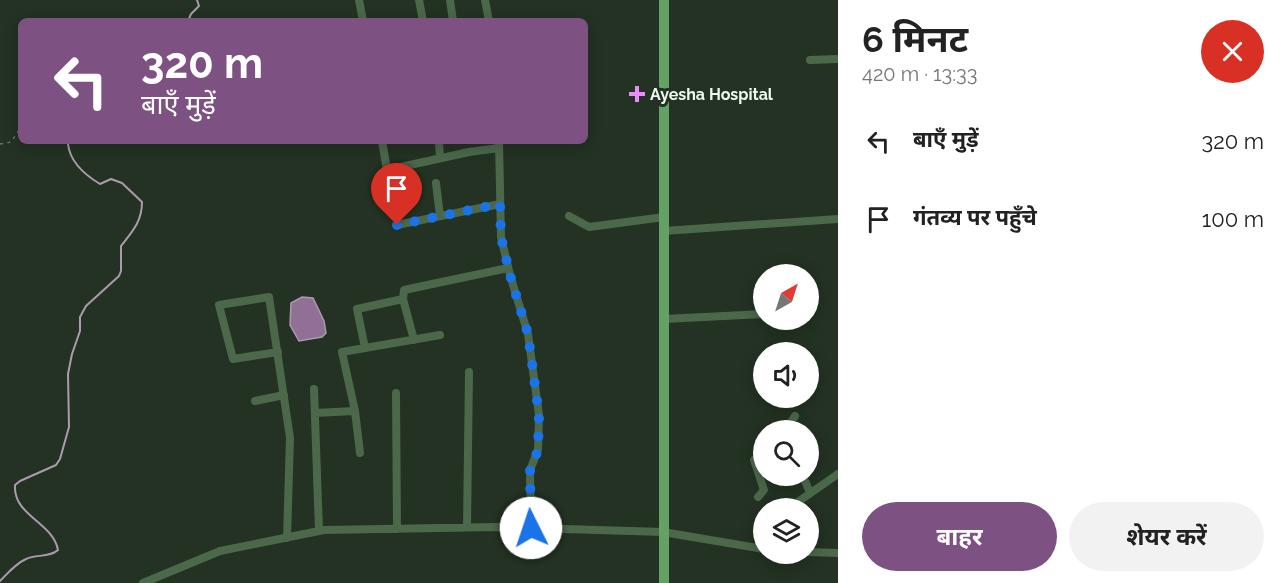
<!DOCTYPE html>
<html lang="hi">
<meta charset="utf-8">
<style>
:root{--surface:#fff;--page:#f2f2f2;--text:#222;--muted:#767676;--accent:#7d5283}
body{margin:0;font-family:Raleway,"Noto Sans Devanagari",sans-serif;background:var(--page);color:var(--text);height:100vh;display:flex;flex-direction:column;font-size:22px;white-space:nowrap}
*{box-sizing:border-box;margin:0}
p{font-size:20px;color:var(--muted)}
.icon{flex:none;width:33px;height:33px;fill:none;stroke:currentColor;stroke-width:2;stroke-linecap:round;stroke-linejoin:round}
.map{position:relative;flex:1;overflow:hidden}
.drawer{display:flex;flex-direction:column;background:var(--surface);width:450px}
.drawer>*{flex:none}
.top-card{position:absolute;left:18px;top:18px;width:570px;height:126px;border-radius:9px;box-shadow:0 3px 15px #0003;background:#7d5283;color:#fff;overflow:hidden}
.needle{width:39px;rotate:39deg}
.tools{position:absolute;left:753px;top:264px;display:grid;gap:12px}
.tools a{display:grid;place-items:center;width:66px;height:66px;border-radius:50%;background:var(--surface);box-shadow:0 3px 15px #0003;font-size:30px}
.pin{position:absolute;display:grid;place-items:center;width:51px;height:51px;color:#fff;margin:-62px -26px;border-radius:50% 50% 50% 0;rotate:-45deg;box-shadow:0 0 6px #0007}
.pin .icon{rotate:45deg}
.me{position:absolute;width:66px;margin:-33px;rotate:356deg;stroke-linejoin:round;filter:drop-shadow(0 0 4px #0008)}
.turn{display:flex;align-items:center;gap:21px;height:126px;padding:0 24px;font-size:27px}
.turn .icon{width:78px;height:78px;stroke-width:2.5}
.turn b{display:block;font-size:42px;line-height:51px}
.round{display:grid;place-items:center;flex:none;width:63px;height:63px;border-radius:32px;background:var(--page)}
.headline{display:flex;align-items:center;justify-content:space-between;height:102px;padding:0 24px}
h1{font-size:36px;font-weight:700;line-height:45px}
.cta{display:flex;gap:12px;margin-top:auto;padding:12px 24px}
.cta a{flex:1;height:69px;border-radius:36px;background:var(--accent);color:#fff;font-size:24px;font-weight:700;line-height:69px;text-align:center}
.cta a+a{background:var(--page);color:var(--text)}
ul{padding:0;list-style:none}
li{display:flex;align-items:center;gap:18px;height:78px;padding:0 24px}
li div{flex:1}
li b{display:block;font-size:22px}
li em{font-style:normal}
main{display:flex;flex:1;min-height:0}
.map>svg:first-child{display:block}
.water{fill:#917096;stroke:#ad99b0;stroke-width:1.5}
.lines{fill:none;stroke-linecap:round;stroke-linejoin:round}
.stream{stroke:#ad99b0;stroke-width:2}
.path{stroke:#687668;stroke-width:1.5;stroke-dasharray:3 4.5;stroke-linecap:butt}
.minor{stroke:#4b684a;stroke-width:8}
.major{stroke:#64a164;stroke-width:10}
.route{stroke:#1a73e8;stroke-width:10;stroke-dasharray:0 18}
.poi-dot{fill:#ec8cfa;stroke:#233222;stroke-width:2}
.labels{text-anchor:middle;dominant-baseline:central;stroke-width:6;stroke-linejoin:round;paint-order:stroke}
.poi-label{font-size:16px;font-weight:bold;fill:#eef8ee;stroke:#233222;text-anchor:start}
</style>
<main>
<div class="map">
<svg width="838" height="583" viewBox="0 0 838 583">
<rect width="100%" height="100%" fill="#233222"/>
<!-- water -->
<path class="water" d="M302 297 313 298 324 321 326 333 322 337 299 341 290 325 291 303Z"/>
<g class="lines">
<!-- stream -->
<path class="stream" d="M188 21 191 14 199 6 197 0
M95 141 100 143 114 141
M0 581C8 573 15 564 26 559 36 554 49 558 58 550 53 522 13 516 15 485L20 481 56 465 60 459 69 427 68 374 72 354 80 331V317L86 306 119 276 121 271V246C133 231 142 221 142 202L122 183 111 179 100 184C85 175 70 162 68 144L70 141"/>
<!-- path -->
<path class="path" d="M0 144 11 142 21 127"/>
<!-- minor -->
<path class="minor" d="M359 0 363 21
M419 0 423 21
M450 0 453 21
M485 0 489 21
M810 60 838 59
M382 141 387 170 469 152 499 148
M439 141 440 158
M499 141 501 237 510 275 528 334 539 415 538 450 530 470 531 528
M436 183 440 216
M569 216 589 227 664 217
M397 225 500 204
M664 231 838 219
M664 319 764 314
M414 340 403 299 404 290 508 268
M365 348 357 309 403 299
M278 352 233 359 219 305 269 297 290 438 287 538
M314 389 319 531
M396 393 397 529
M255 401 284 395
M315 413 355 411
M788 430 787 428 795 416
M360 453 355 411 342 352 440 335
M803 476 810 493
M758 497 764 490 754 460 764 451
M789 508 838 474
M467 527 469 372
M808 552 838 553
M143 583 220 551 324 530 496 527 663 532 764 549"/>
<!-- major -->
<path class="major" d="M664 583V0"/>
</g>
<g class="lines">
<!-- route -->
<path class="route" d="M397 225 500 204 501 237 510 275 528 334 539 415 538 450 530 471 531 528"/>
</g>
<!-- markers -->
<path class="poi-dot" d="M634 85h6v6h6v6h-6v6h-6v-6h-6v-6h6z"/>
<g class="labels">
<!-- poi labels -->
<g class="poi-label">
<text x="650" y="94">Ayesha Hospital</text>
</g>
</g>
</svg>
<div class="tools">
<a><svg class="needle" viewBox="-14 -14 28 28"><path d="M0-13l5 13h-10z" fill="#e53935"/><path d="M0 13l5-13h-10z" fill="#767676"/></svg></a>
<a><svg class="icon" aria-label="sound" viewBox="0 0 24 24"><path d="M4 9h4l5-4v14l-5-4H4zM17 9q2 3 0 6"/></svg></a>
<a><svg class="icon" aria-label="search" viewBox="0 0 24 24"><circle cx="10" cy="10" r="6"/><path d="M15 15l6 6"/></svg></a>
<a><svg class="icon" aria-label="layers" viewBox="0 0 24 24"><path d="M12 4l9 5-9 5-9-5zM3 14l9 5 9-5"/></svg></a>
</div>
<div class="pin" style="left:397px;top:225px;background:#d93025"><svg class="icon" aria-label="arrive" viewBox="0 0 24 24"><path d="M6 21V4h12l-3 4 3 4H6"/></svg></div>
<svg class="me" style="left:531px;top:528px" viewBox="-20 -20 40 40"><circle r="19" fill="#fff"/><path d="M0-13L10 11 0 6-10 11z" fill="#1a73e8"/></svg>
<div class="top-card">
<div class="turn"><svg class="icon" aria-label="left" viewBox="0 0 24 24"><path d="M17 20v-9H6M10 6l-5 5 5 5"/></svg><div><b>320 m</b>बाएँ मुड़ें</div></div>
</div>
</div>
<section class="drawer">
<div class="headline"><div><h1>6 मिनट</h1><p>420 m · 13:33</p></div><a class="round" style="background:#d93025;color:#fff"><svg class="icon" aria-label="close" viewBox="0 0 24 24"><path d="M6 6l12 12M18 6L6 18"/></svg></a></div>
<ul>
<li><svg class="icon" aria-label="left" viewBox="0 0 24 24"><path d="M17 20v-9H6M10 6l-5 5 5 5"/></svg><div><b>बाएँ मुड़ें</b></div><em>320 m</em></li>
<li><svg class="icon" aria-label="arrive" viewBox="0 0 24 24"><path d="M6 21V4h12l-3 4 3 4H6"/></svg><div><b>गंतव्य पर पहुँचे</b></div><em>100 m</em></li>
</ul>
<div class="cta"><a>बाहर</a><a>शेयर करें</a></div>
</section>
</main>
